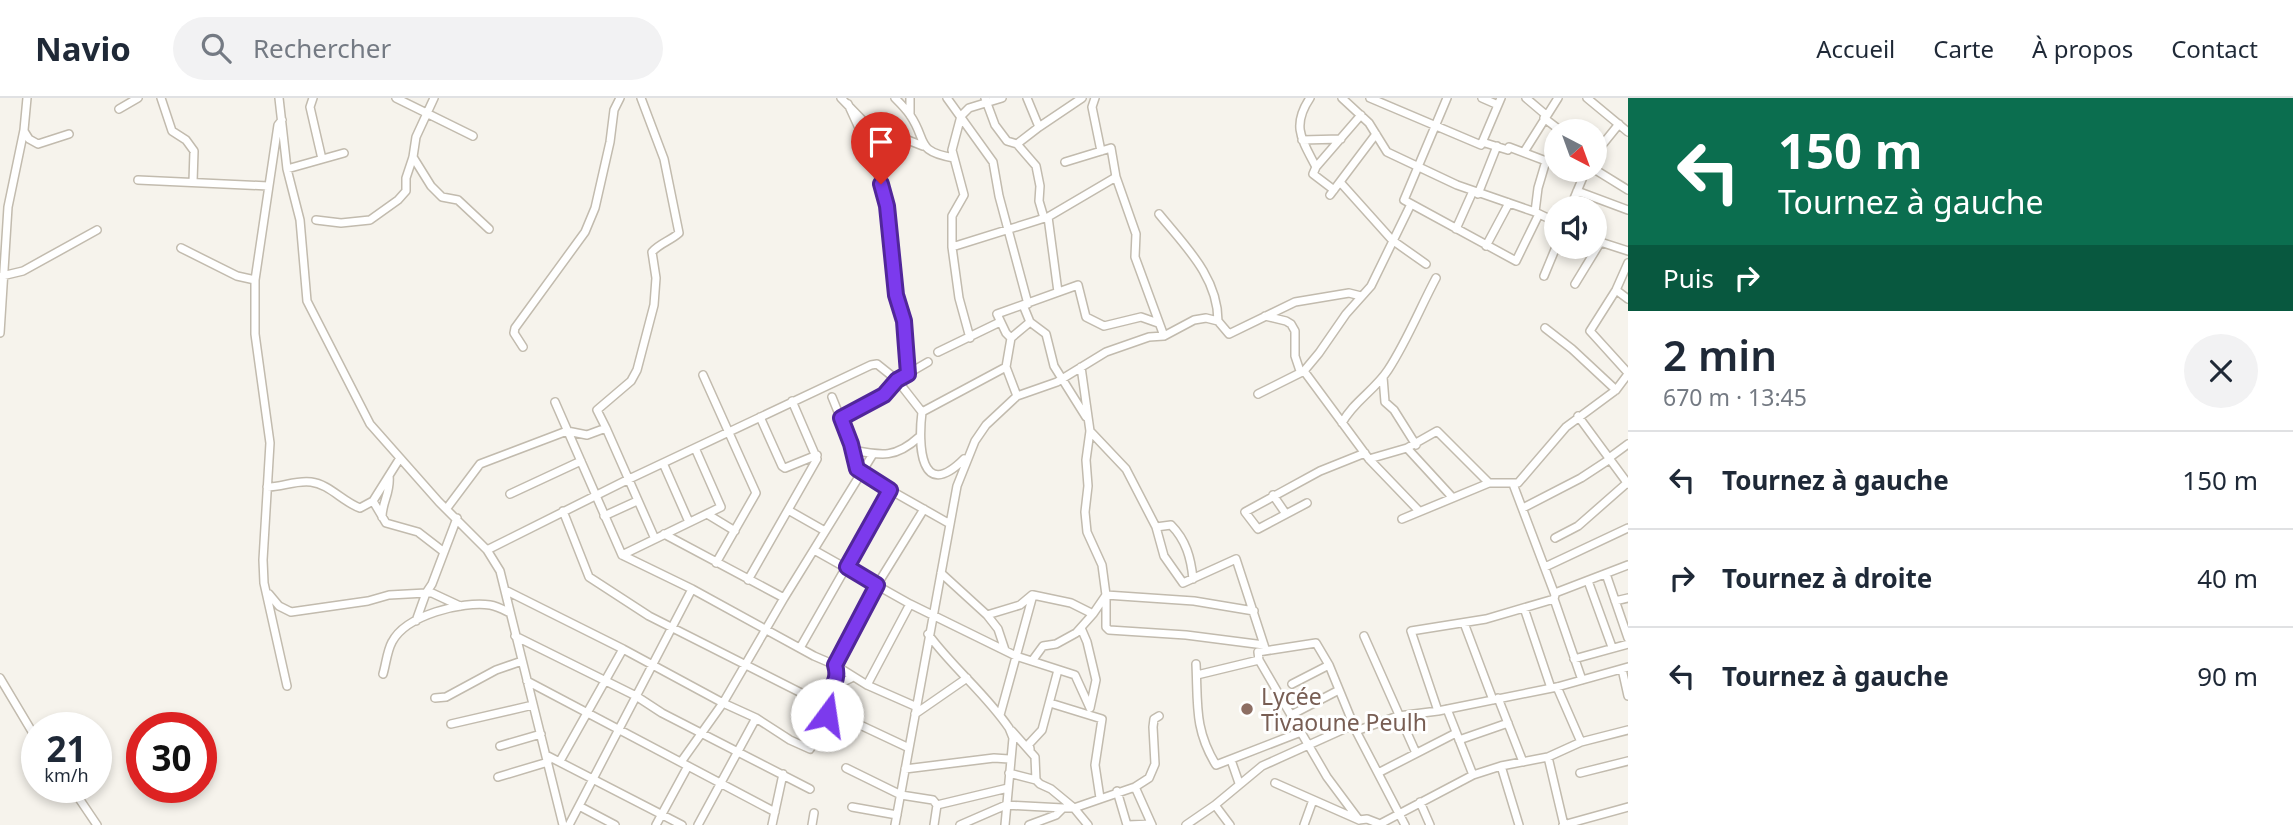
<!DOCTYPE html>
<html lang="fr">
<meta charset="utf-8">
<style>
:root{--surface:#fff;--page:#f2f2f3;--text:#1f2937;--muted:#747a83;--line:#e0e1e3}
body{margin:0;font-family:"Noto Sans",sans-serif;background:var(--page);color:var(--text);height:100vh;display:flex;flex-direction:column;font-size:26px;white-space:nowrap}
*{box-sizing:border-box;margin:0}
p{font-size:23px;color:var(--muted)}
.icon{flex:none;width:38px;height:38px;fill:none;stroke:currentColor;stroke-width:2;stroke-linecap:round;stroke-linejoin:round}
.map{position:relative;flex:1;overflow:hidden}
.sheet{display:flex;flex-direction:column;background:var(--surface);width:665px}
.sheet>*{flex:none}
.hud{background:#0b6e4f;color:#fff;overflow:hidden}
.needle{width:46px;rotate:139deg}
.fabs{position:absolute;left:1544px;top:21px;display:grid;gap:14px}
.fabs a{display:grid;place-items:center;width:63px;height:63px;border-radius:50%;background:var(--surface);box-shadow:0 4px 10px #0003;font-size:35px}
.speed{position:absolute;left:21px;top:614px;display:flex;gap:14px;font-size:35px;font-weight:700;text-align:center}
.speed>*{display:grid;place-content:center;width:91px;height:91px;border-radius:50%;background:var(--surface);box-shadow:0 4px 10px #0003;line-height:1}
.speed small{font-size:18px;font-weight:400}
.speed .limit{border:10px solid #d22;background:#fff;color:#111}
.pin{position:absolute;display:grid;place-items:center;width:60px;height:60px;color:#fff;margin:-72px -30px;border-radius:50% 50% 50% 0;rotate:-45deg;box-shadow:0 0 7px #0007}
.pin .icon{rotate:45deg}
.me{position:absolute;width:77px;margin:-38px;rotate:14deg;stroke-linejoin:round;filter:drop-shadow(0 0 5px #0008)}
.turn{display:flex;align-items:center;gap:24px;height:147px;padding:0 35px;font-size:32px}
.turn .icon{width:91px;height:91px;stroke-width:2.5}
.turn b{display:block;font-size:49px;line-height:60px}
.then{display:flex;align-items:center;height:66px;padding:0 35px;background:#0003;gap:14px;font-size:26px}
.round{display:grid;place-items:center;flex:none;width:74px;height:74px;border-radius:37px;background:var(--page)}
.head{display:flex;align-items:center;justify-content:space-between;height:119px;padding:0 35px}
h1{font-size:42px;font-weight:600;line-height:52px}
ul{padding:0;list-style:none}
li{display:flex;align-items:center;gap:21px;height:98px;padding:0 35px;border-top:2px solid var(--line)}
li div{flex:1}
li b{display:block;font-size:26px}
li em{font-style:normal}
header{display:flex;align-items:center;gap:42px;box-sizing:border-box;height:98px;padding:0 35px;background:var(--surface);border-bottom:2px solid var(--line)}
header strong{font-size:33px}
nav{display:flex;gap:38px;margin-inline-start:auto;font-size:24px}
.search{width:490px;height:63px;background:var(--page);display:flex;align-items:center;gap:18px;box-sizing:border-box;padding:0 24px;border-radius:38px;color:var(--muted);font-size:26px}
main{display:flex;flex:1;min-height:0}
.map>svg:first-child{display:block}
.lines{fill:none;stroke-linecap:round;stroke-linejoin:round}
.minor-casing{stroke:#c2bbae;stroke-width:10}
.minor{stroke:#fff;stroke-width:7}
.route-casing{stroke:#51269a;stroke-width:18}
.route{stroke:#7c3aed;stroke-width:12}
.education-dot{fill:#8d6e63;stroke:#fff;stroke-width:2.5}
.labels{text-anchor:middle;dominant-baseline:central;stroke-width:6;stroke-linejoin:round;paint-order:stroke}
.education-label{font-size:23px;fill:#785e54;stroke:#fff;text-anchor:start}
</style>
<header>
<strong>Navio</strong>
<div class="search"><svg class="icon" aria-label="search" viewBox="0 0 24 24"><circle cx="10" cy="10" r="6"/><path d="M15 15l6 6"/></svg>Rechercher</div>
<nav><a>Accueil</a><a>Carte</a><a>À propos</a><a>Contact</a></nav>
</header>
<main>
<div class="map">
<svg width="1628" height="727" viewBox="0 0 1628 727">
<rect width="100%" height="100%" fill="#f6f3ec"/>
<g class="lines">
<!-- minor casing -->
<g class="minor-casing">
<path id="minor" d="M161 0 172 33 186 42 194 53 193 84
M279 0 287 71 300 122 307 203 370 326 439 404 487 452 500 473 563 727
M313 0 310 9 322 61
M396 0 473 38
M841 0 874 34 900 39 923 48
M895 0C900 5 906 11 910 17 928 43 914 53 954 60
M910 0V17
M947 0 993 64 999 98 1028 206
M985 0 995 27 1007 43 1017 46 1036 68 1040 88 1039 103 1044 120
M1027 0 1039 29
M1095 0 1092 9 1101 53
M1310 0C1291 28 1302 42 1316 69
M1342 0 1369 25 1387 54 1457 87 1535 114 1556 124
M1370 0 1481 47 1501 0
M1447 0 1404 102 1516 163 1539 116
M1482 0 1498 7
M1526 0 1546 17
M1587 0 1628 34
M848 6 874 63 887 108 896 197 904 223 908 276
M119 11 138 0
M1544 20 1561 33
M282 22 278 27 255 182V236L270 345 263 462 264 485 287 588
M24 33 29 41 38 46 69 36
M1302 42 1341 41
M1482 44 1508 52 1509 49 1546 63
M1017 46 1039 29 1082 0
M1524 54 1558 0
M1594 57 1619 26
M413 59 431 88 442 99 458 102 489 131
M1065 64 1111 50 1116 79 1136 136 1135 159 1164 238
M287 71 344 55
M1594 71 1628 92
M1569 72 1583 78
M138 82 268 88
M1340 84 1392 142 1426 166
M1334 92 1313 76 1316 69 1361 17
M1577 93 1628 112
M1478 96 1497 48
M1330 97 1376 36
M1570 110 1586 72
M1535 114 1538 90 1546 63 1556 66
M1159 116C1185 148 1218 179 1218 223
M1048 119 1058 194
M316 122 341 125 370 122 398 102 406 93V80L413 59 416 39 434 0
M1456 131 1473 93
M1594 142 1628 153
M1486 148 1509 105
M952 149V118L964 97 952 52 961 18 969 10 1002 0
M181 150 237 178 255 182
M1628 165 1616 192 1590 233 1628 275
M2 178 23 173 97 132
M1544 178 1556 149
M1575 186 1600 145
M1616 192 1628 201
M1023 207 1030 224 1046 236 1054 268 1086 319
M1265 218 1286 223 1291 226 1295 233V258L1300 273
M1545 230 1572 251 1616 292
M0 235 8 109 24 32 27 0
M970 240 959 200 952 149 1048 119 1116 79
M1011 240 1030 224
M523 249 514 235 515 230 585 134 595 110 610 44 614 12 620 0
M938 254 1000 224
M1081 269 1090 333 1086 362 1088 388 1085 414 1087 434 1102 467 1106 497V529L1109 532 1186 537 1264 547
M1304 273 1369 361 1419 413
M703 277 756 395 716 465
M1383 279 1385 304 1394 312 1416 347
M1258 296 1304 273 1319 255 1346 216 1371 188 1411 106
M1017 298 1006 269 1011 240 1006 235 997 216 1078 187 1086 219 1104 228 1141 219 1158 225
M832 299 851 346 857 371 860 375 950 426
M555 304 622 457 721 409 695 350
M922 314 1006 269
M1578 318 1628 386
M760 319 782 368 785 370 817 357
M841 320 884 297 897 282 928 264
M1342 325C1353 304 1375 292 1388 272 1407 243 1420 210 1436 180
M606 330 597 312 631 283 637 272 654 207 656 180 652 154C660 145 670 143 679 135L664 61 641 0
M1090 333 1126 371 1156 429 1171 427C1186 442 1191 460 1193 481
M1407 350 1437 333 1489 385
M853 352C882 358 896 360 919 339
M1609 360 1628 346
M1369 361 1407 350 1452 399
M663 365 689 424
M1513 386 1555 497 1554 501 1582 582
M267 389C282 389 296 382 311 384 329 386 343 404 360 410L373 403 400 360
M510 396 581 363
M1273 397 1286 416
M373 403 386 425 418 434 444 454
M1307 405 1258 431 1245 414 1320 373 1365 355
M447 410 480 366 567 333 587 337 606 330 655 441
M1523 410 1581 380 1610 361
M788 412 825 433
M563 413 589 479 649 518 825 607 841 618 909 650
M707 416 735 433
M604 418 637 403
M382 419C382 404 391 394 389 378
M1402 421 1489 385H1518L1566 329 1616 292 1628 276
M1156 429 1164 458 1183 485
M664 436 784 500
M1555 440 1578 428 1627 385
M487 452 627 382 871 267 877 266 897 282 922 314C918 346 920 405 964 361
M814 452 910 506
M622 457 692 491 814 558 835 567 867 587 917 609
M1545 469 1628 430
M941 475 987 517 998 531 1005 552
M1606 476 1628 540
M748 482 817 361 792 303
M1588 483 1612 549
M1183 485 1236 461 1265 550
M505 492 623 551 723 605 681 664
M1555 495 1628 467
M269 496 279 508 291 514 368 503 389 497 426 495 432 486 457 420
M1615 503 1628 500
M1524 510 1551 590
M1093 516 1106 497 1194 503 1254 513
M987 517 1020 507 1032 497
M416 523 426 495H432L460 508
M1464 525 1493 602
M1081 530 1087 544 1096 582 1090 610
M928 536C953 570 986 596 1009 630L1013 640 1005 727
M515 538 636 598 662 615 810 691
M1364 538 1416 655
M800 550 890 392
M1574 561 1628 546
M1032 563 1043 548 1056 546 1076 535 1093 516 1071 505 1033 497
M1196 566C1198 606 1194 631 1216 667L1301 634
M1622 571 1628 598
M383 576C386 566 387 553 392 544 406 517 462 503 490 507 497 508 504 512 510 515
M1197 577 1259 562
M853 579C843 585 826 589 825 604 824 610 828 614 826 621 823 631 815 642 810 651L790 642 756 620 723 605 784 500 873 356
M0 580 37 642
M527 583 775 714
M1292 586 1329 567
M835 587 837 578 835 567 877 487 924 411
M867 587 910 506 1016 558 1075 577 1090 610
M1557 589 1581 644
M435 600 446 599 496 572 522 563
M1498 600 1523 664
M1050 605 1102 621 1095 667 1100 700
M1447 611 1473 677
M1438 613 1411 533 1486 521 1554 501
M915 616 967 580
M1000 617 1033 497
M1291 617 1339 592
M451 626 533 607
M1012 633 1035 659 1036 682 1040 686 1051 691 1074 710 1088 727
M1356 633 1398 618 1438 613 1557 589 1628 569
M1459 642 1508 625
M500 648 541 636
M1030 651 1029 646 1042 632 1058 572
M546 657 682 727
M1548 659 1564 727
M1231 662 1239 685
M560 663 623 551
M1501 668 1519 727
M846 670 901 697 933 702 937 707 1008 690
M905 671 994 660 1009 661
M1009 675 1036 682
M1378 675 1456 635
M1580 675 1628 663
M498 679 548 664
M1275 685 1359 722 1367 721 1380 726 1473 677 1501 668 1548 659 1581 644 1628 632
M1135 689 1152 727
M72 690 97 727
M1117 693 1127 727
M1420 704 1430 727
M1215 707 1230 727
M579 708 615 727
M852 709 897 717
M1359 722 1327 679 1259 562 1258 554 1316 545 1329 567 1356 633 1405 727
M569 727 692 491
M656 727 688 668
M698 727 756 620
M772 727 783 676
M812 727 814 715
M895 727 957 388 975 343 986 327 1017 298 1057 284 1106 254 1149 239 1164 238 1194 222 1206 220 1218 223 1229 236 1295 204 1349 195 1361 198
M934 727 937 707
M960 727 1006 707 1063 710
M1029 727 1056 717 1063 710H1074L1135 689 1149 680 1155 666 1153 629 1154 621 1159 618
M1128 727 1151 726
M1186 727 1215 707 1262 668 1353 627
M1304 727 1313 702
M1563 727 1628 709"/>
</g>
<!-- minor -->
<use href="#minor" class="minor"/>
</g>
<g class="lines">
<!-- route casing -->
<g class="route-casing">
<path id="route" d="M827 617 825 603C830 588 840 584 835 567L877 487 847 469 890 392 857 371 851 346 841 320 884 297 897 282 908 276 904 223 896 197 887 108 881 86"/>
</g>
<!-- route -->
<use href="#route" class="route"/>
</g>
<!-- markers -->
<circle class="education-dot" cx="1247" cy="611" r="7"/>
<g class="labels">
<!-- education labels -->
<g class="education-label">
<text x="1261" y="598">Lycée<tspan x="1261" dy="26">Tivaoune Peulh</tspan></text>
</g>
</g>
</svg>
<div class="fabs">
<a><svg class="needle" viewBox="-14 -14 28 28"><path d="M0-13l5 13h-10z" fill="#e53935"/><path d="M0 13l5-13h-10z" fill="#747a83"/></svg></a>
<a><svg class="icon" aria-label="sound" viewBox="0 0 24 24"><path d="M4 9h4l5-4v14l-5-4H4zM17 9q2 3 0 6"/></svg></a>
</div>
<div class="speed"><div>21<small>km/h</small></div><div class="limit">30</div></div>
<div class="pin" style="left:881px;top:86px;background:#d93025"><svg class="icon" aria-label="arrive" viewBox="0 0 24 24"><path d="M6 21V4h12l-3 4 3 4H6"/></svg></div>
<svg class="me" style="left:827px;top:617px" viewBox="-20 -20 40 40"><circle r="19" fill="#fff"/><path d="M0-13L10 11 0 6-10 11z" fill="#7c3aed"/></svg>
</div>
<section class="sheet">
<div class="hud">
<div class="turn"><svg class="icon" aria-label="left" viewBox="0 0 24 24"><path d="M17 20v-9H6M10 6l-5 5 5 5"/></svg><div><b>150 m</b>Tournez à gauche</div></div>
<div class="then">Puis<svg class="icon" aria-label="right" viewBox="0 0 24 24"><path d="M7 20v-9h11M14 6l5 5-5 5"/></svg></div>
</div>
<div class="head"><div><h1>2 min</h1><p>670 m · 13:45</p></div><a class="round"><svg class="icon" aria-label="close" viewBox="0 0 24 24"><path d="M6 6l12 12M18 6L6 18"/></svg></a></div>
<ul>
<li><svg class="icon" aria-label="left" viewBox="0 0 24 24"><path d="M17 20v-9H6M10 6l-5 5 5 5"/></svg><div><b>Tournez à gauche</b></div><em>150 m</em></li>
<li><svg class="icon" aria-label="right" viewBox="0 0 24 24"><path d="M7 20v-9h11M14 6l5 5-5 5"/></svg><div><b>Tournez à droite</b></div><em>40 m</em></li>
<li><svg class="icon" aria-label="left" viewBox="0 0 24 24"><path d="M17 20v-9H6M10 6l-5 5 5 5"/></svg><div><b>Tournez à gauche</b></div><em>90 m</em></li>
</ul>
</section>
</main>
